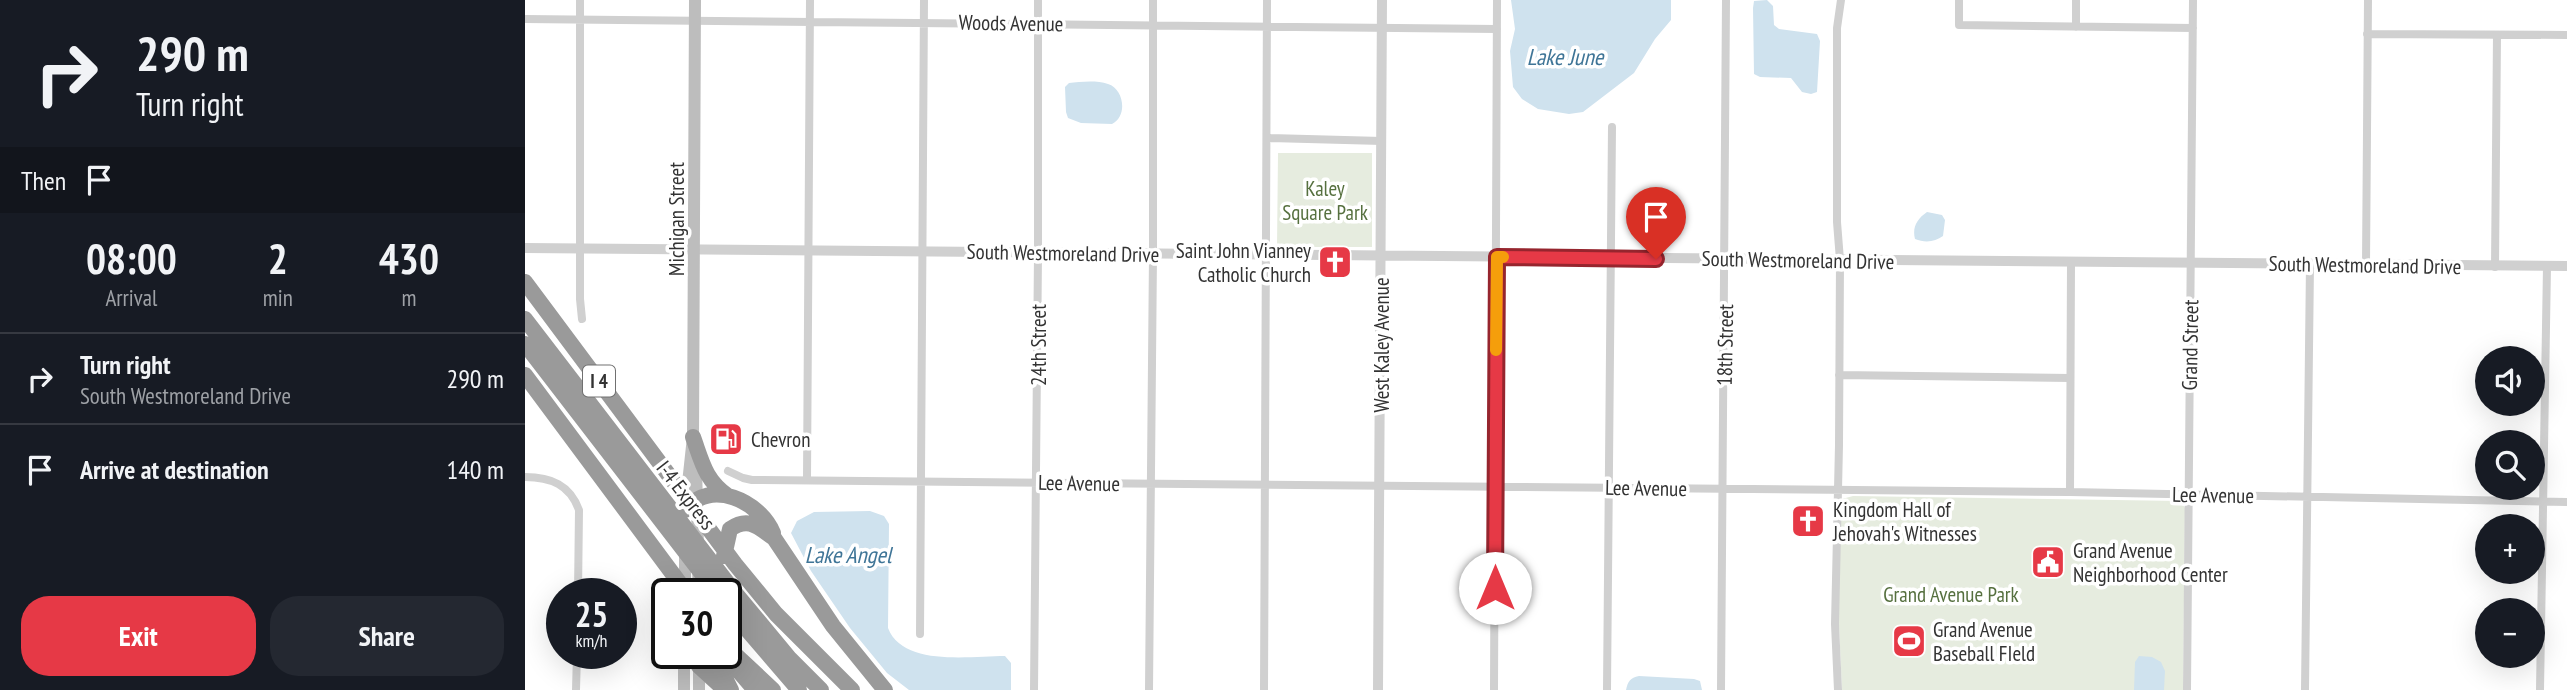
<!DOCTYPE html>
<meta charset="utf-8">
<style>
:root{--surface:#171b24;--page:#242831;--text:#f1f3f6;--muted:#9ea1a6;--line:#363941;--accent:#e63946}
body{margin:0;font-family:"PT Sans Narrow",sans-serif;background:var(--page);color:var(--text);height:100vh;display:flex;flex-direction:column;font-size:26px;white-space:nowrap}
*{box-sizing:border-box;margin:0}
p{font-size:23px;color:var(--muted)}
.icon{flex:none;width:38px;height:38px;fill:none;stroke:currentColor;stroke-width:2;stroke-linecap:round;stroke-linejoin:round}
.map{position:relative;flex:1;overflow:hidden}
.panel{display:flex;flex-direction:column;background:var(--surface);width:525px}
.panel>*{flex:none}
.guide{background:#171b24;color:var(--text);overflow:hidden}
.controls{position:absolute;left:1950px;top:346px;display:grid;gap:14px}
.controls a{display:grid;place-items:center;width:70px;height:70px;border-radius:50%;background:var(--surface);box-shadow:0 7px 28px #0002;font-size:35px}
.speed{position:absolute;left:21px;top:578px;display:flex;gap:14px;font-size:35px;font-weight:700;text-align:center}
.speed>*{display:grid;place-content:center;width:91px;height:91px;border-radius:50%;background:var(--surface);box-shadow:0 7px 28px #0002;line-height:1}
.speed small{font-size:18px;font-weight:400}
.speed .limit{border:4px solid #111;border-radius:10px;background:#fff;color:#111}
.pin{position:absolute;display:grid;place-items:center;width:60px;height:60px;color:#fff;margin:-72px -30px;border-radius:50% 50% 50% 0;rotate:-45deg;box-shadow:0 0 7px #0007}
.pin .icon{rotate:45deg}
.me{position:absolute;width:77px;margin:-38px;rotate:0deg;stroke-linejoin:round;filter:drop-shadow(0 0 5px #0008)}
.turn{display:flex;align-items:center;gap:24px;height:147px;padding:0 21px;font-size:32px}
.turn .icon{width:91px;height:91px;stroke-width:2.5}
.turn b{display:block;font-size:49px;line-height:60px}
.then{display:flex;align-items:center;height:66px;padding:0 21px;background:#0003;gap:14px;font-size:26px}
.eta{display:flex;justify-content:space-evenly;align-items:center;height:119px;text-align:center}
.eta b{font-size:42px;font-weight:800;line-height:49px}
.action{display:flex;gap:14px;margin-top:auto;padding:14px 21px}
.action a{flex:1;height:80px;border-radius:28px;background:var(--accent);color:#fff;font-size:28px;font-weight:800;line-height:80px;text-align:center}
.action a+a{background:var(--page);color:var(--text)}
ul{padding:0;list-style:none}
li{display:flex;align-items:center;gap:21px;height:91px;padding:0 21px;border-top:2px solid var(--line)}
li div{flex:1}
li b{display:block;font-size:26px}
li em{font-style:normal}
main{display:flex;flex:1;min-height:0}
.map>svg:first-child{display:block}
.green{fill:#e6ecdf}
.water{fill:#cfe2ee}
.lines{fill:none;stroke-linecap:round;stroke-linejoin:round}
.minor{stroke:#d0d0d0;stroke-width:8}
.tertiary{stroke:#d0d0d0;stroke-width:10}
.secondary{stroke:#bdbdbd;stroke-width:12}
.motorway{stroke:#9a9a9a;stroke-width:16}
.route-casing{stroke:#96252e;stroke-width:18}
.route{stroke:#e63946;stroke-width:12}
.slow{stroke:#f59e0b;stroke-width:12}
.labels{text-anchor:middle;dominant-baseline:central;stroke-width:7;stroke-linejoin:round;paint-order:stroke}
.shield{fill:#fff;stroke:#707070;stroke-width:2}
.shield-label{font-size:19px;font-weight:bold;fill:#333}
.street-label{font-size:21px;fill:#333;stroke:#fff}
.park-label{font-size:21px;fill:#56703f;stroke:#fff}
.poi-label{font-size:21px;fill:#333;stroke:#fff;text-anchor:start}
.water-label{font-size:23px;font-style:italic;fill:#3f7597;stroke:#fff}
</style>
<main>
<section class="panel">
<div class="guide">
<div class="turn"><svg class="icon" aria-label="right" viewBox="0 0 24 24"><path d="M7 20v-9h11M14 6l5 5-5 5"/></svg><div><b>290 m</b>Turn right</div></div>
<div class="then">Then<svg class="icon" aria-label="arrive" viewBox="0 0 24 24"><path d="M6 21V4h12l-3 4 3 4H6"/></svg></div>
</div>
<div class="eta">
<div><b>08:00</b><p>Arrival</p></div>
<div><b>2</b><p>min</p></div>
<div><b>430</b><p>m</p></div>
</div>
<ul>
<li><svg class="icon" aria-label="right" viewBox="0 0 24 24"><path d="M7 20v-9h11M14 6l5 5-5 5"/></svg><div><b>Turn right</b><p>South Westmoreland Drive</p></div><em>290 m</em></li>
<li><svg class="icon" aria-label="arrive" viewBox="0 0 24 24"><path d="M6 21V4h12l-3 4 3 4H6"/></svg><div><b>Arrive at destination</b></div><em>140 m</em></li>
</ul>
<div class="action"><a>Exit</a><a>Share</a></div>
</section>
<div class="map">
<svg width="2042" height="690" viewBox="0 0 2042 690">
<rect width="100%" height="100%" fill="#fff"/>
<!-- green -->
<path class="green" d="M753 153H847V247H752Z
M1328 496 1656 501 1660 508 1658 690H1317L1314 625V503L1317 499Z"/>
<!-- water -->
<path class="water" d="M986 0H1146V20L1130 39 1109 73 1058 112 1044 114 1013 109 997 99 988 87 985 51 990 29Z
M1242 0 1248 6 1249 25 1254 29 1292 34 1295 41 1292 92 1286 94 1277 92 1266 78 1235 77 1229 74 1228 8 1229 1Z
M544 83C555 82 571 80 583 84 599 89 603 116 587 124L556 123 543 118 541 112 540 87Z
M1402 212 1417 215 1420 220 1418 236C1410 242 1400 243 1390 239 1387 227 1392 219 1402 212Z
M345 511 359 516 364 524 363 628C378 667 445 656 480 656L486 663V690H384L362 673 325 628 286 571 266 533 272 521 289 512Z
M1614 656 1627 657 1636 662 1640 671 1639 690H1609L1610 662Z
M1114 676 1169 679 1175 681 1177 690H1101C1103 681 1105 678 1114 676Z"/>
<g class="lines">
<!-- minor -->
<path class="minor" d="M55 0V299L57 319
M1434 0V25L1668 28
M0 19 972 29
M1551 27V0
M1842 34 2042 35
M743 138 857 141
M1841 265 1843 0
M1970 267 1972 35
M1314 375 1545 378
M203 471 218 478 227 480 1545 492 2042 502
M0 477C26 477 45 485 54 510L53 593
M282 480 285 0
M1545 492 1546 263
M395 634 399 0
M51 690 52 653
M509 690 513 254V0
M624 690 628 254V0
M739 690 742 0
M969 690 972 0
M1082 690 1087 127
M1196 690 1201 0
M1313 690 1310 624 1314 445 1315 260 1312 222V28L1316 0
M1662 690 1668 0
M1780 690 1785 264
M2015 690 2022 266"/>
<!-- tertiary -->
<path class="tertiary" d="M0 248 2042 266
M853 690 857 0"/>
<!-- secondary -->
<path class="secondary" d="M171 465 173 549
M161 502 168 437 170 0
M173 567 174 593
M160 593V548
M174 660V690
M159 690V653"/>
<!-- motorway -->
<path class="motorway" d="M0 282 210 564 251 614 327 690
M0 319 211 594 265 659 296 690
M0 344 192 593
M0 375 162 593
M168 437C177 462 180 480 203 496
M160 510C185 478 235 501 248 533
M199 556 205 529C224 516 233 527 249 538L308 626 360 690
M201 605 274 690
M201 646 248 690
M166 653 174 666 200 690
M194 653 197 672 206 690
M212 669 230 690"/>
</g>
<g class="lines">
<!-- route casing -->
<g class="route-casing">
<path id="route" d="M970 588 972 257 1131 259"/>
</g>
<!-- route -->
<use href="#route" class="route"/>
<!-- slow -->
<path class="slow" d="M971 350 972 257H978"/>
</g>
<!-- icons -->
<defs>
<g id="church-square" transform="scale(1.75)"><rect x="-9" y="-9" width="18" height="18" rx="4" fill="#e63946" stroke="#fff"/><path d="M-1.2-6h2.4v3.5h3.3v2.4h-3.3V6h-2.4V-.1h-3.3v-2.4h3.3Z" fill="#fff"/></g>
<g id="fuel-square" transform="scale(1.75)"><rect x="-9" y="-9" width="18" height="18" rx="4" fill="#e63946" stroke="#fff"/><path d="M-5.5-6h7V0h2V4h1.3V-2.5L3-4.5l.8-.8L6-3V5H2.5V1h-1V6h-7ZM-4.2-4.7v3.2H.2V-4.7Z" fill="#fff"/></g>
<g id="civic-square" transform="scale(1.75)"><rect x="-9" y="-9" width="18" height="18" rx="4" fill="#e63946" stroke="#fff"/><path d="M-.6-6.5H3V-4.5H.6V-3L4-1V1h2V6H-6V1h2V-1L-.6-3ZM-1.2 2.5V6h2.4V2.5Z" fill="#fff"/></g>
<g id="stadium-square" transform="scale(1.75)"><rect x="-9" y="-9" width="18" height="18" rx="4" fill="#e63946" stroke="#fff"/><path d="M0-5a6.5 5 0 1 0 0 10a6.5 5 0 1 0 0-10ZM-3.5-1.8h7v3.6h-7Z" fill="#fff"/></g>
</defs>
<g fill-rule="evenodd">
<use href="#church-square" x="810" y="262"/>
<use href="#fuel-square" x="201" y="439"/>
<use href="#church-square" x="1283" y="521"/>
<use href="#civic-square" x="1523" y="562"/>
<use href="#stadium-square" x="1384" y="641"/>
</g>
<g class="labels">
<!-- shield labels -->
<rect class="shield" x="58" y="365.5" width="32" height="31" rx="5"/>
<g class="shield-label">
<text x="74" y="381">I 4</text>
</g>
<!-- street labels -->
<g class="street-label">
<text transform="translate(486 23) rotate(1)">Woods Avenue</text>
<text transform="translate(151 219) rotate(-90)">Michigan Street</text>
<text transform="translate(538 253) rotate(1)">South Westmoreland Drive</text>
<text transform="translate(1273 260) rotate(1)">South Westmoreland Drive</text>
<text transform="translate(1840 265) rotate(1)">South Westmoreland Drive</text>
<text transform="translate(513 345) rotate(-90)">24th Street</text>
<text transform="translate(856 345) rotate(-90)">West Kaley Avenue</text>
<text transform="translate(1200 345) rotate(-89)">18th Street</text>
<text transform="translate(1665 345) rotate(-89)">Grand Street</text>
<text transform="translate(554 483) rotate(1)">Lee Avenue</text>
<text transform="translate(1121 488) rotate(1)">Lee Avenue</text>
<text transform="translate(161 495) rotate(52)">I-4 Express</text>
<text transform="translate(1688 495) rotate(1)">Lee Avenue</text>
</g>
<!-- park labels -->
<g class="park-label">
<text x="800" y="188">Kaley<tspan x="800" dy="24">Square Park</tspan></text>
<text x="1426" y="594">Grand Avenue Park</text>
</g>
<!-- poi labels -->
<g class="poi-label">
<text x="786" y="250" text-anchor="end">Saint John Vianney<tspan x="786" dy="24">Catholic Church</tspan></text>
<text x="226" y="439">Chevron</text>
<text x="1308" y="509">Kingdom Hall of<tspan x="1308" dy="24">Jehovah's Witnesses</tspan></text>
<text x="1548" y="550">Grand Avenue<tspan x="1548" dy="24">Neighborhood Center</tspan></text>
<text x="1408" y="629">Grand Avenue<tspan x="1408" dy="24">Baseball FIeld</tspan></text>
</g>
<!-- water labels -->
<g class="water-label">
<text x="1040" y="56">Lake June</text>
<text x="323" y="554">Lake Angel</text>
</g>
</g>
</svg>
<div class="controls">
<a><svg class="icon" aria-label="sound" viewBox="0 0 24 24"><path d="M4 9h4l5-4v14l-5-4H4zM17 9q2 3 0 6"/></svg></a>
<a><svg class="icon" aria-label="search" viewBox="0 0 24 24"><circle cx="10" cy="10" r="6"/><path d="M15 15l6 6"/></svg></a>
<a>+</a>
<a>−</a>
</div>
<div class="speed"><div>25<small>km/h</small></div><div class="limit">30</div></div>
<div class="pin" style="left:1131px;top:259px;background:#d93025"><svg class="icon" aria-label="arrive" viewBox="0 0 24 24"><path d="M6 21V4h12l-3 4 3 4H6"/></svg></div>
<svg class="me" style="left:970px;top:588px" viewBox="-20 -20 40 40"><circle r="19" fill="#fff"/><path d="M0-13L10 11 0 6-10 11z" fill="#e63946"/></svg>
</div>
</main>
